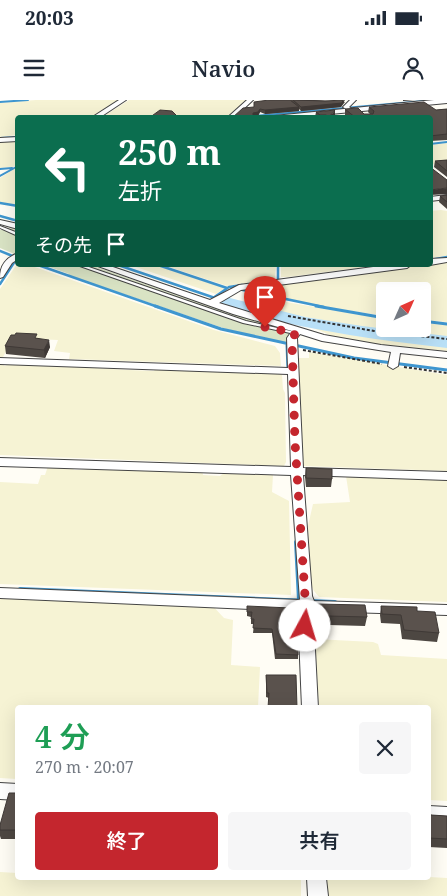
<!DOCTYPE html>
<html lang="ja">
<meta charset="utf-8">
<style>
:root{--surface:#fff;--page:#f6f6f7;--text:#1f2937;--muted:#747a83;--accent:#c4262e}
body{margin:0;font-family:"Noto Serif","Noto Sans JP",serif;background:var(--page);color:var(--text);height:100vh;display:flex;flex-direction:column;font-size:19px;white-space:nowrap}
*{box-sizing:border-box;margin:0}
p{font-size:16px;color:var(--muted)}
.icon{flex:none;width:28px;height:28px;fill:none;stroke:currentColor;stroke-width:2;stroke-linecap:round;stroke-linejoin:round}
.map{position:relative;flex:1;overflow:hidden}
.panel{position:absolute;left:15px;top:605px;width:416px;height:175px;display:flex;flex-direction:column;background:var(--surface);border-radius:5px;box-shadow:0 5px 20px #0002}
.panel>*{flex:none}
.banner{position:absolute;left:15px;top:15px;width:418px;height:152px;border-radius:5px;box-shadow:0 5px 20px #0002;background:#0b6e4f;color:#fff;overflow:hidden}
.needle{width:32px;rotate:45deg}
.buttons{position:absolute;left:376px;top:182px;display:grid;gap:10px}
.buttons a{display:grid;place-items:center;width:55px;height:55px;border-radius:5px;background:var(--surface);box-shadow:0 5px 20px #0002;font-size:25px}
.pin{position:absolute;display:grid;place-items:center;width:42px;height:42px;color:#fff;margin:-51px -21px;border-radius:50% 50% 50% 0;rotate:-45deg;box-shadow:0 0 5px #0007}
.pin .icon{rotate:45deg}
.me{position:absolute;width:55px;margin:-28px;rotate:6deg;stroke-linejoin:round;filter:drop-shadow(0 0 4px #0008)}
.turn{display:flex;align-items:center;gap:18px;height:105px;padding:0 20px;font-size:22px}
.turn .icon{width:65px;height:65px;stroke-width:2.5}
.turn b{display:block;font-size:35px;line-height:42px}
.then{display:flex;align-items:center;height:48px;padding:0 20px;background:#0003;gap:10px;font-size:19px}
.round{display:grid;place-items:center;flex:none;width:52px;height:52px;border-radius:5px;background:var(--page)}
.summary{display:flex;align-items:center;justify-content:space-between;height:85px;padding:0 20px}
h1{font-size:30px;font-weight:600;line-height:38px;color:#1e9e55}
.cta{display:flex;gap:10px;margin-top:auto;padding:10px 20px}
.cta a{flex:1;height:58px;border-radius:5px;background:var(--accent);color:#fff;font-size:20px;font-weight:600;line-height:58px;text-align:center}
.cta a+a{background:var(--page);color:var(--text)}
.status{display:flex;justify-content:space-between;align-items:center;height:35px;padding:0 25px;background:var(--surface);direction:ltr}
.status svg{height:14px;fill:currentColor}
header{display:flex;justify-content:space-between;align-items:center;height:65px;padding:0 20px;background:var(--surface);font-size:22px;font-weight:600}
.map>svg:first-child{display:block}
.farmland{fill:#f6f3d4}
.cemetery{fill:#d9e3c4}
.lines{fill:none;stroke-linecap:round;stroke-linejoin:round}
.stream-far3{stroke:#3f96cf;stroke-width:2}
.stream-far2{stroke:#3f96cf;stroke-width:2.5}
.stream-far1{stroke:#3f96cf;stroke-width:3}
.stream{stroke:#3f96cf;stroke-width:4}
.river{fill:#b9e0f7;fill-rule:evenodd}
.service-casing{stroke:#444;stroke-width:2}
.minor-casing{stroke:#444;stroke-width:2}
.tertiary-casing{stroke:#444;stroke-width:2}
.path{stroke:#333;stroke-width:2;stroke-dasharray:3 2;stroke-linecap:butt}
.service{fill:#fff;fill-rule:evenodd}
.minor{fill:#fff;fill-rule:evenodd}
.tertiary{fill:#fff;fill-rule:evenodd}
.wall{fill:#4d4742}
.shaded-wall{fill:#3f3936}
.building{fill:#5a524d;stroke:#3f3936}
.route{stroke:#c4262e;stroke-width:9;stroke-dasharray:0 16.2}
</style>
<div class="status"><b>20:03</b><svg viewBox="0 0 49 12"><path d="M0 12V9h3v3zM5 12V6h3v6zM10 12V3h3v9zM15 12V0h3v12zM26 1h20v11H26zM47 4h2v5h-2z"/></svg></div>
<header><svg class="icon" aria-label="menu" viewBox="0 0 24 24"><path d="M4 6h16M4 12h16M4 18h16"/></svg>Navio<svg class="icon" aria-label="person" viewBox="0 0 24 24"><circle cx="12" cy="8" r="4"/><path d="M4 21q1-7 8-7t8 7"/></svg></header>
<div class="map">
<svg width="447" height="796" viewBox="0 0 447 796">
<rect width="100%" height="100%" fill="#fffdf5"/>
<!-- farmland -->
<path class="farmland" d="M36 0H120L92 17 18 18 17 35 0 37V3Z
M129 0H247L229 15 223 17 101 18Z
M0 41H17V64L13 67 0 68Z
M447 43V65L431 64 430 45Z
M17 67V105L0 102V78Z
M441 110 447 111V156L430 158V111Z
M447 162V222L423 220 422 191H385V216L333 208 246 190 247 188 336 176 340 178 387 170 392 171 393 169Z
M17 164 29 165 214 230 275 246 280 253 281 266 69 259 70 253 54 251 58 240 14 238 3 257H0V189Z
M130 165H155L225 188 216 194Z
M163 165H276L275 178 227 186Z
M281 165H381L288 177H281Z
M280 201 385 219V229H422L423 223 447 225V237L370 229 269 210Z
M311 227 364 236 447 245V251L375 244 337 238Z
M309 252 447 275V371L303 366 296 258H309Z
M0 263 5 266 11 263 129 270 154 271 156 268 216 272 217 270 278 273 282 275 283 289 285 293 286 362 284 366 0 355Z
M48 366 72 367 74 370H81L100 367 202 370 203 375 220 376 224 373 271 374 273 375 272 392 289 401 291 495 0 484V382L38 384 41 375H45Z
M346 376 447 378V502L319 497 314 491 311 485 308 426 313 404 350 402Z
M0 496 211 504 224 518 233 520 231 565 260 567 258 607 18 608 17 679 0 678Z
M315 539 373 542 378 544 381 555 447 559V701L429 700V608L319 607Z
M0 772 17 773 18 778 112 780 113 778H301V796H0Z
M429 777 447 778V796H328L327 778Z"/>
<!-- cemetery -->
<path class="cemetery" d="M13 128 17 130V155L0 148V130Z
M44 165H89L96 167 232 214 288 229 286 232 291 234 288 243 226 229 68 175 69 174Z"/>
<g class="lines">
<!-- stream-far3 -->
<path class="stream-far3" d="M0 2 28 0
M253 16 435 0
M0 38 18 37
M430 44 447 42
M0 69 12 68
M0 76 18 66"/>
<!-- stream-far2 -->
<path class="stream-far2" d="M0 103 18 106
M0 116 18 121
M0 151 15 157
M430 160 447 157
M38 165 158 207
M118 165 215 198
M158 165 227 188
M278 165V180
M0 184 17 158
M238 189 324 207
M213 198 229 187 242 185"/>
<!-- stream-far1 -->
<path class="stream-far1" d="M155 206 221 229 354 258 447 270
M316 206 385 218
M422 221 447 224
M287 245 288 270"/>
<!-- stream -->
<path class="stream" d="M296 442 299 500
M20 489 335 502"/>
<!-- river -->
<path class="river" d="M222 196 305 217 362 226 447 236V248C368 239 292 228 216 205L213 201 216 197Z"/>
<!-- service casing -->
<g class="service-casing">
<path id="service" d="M0 126 18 133V136L0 128Z
M77 165H83L246 221 295 232 297 233 295 234 243 223Z"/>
</g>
<!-- minor casing -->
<g class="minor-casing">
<path id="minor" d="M119 0H126L99 18H91Z
M247 0H253L234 18H227Z
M350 0H356L349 7 352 9 349 11 343 7Z
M447 95V99L430 101V97Z
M0 120 18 124V129L0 124Z
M18 153V159L12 163 3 177 0 178C0 165 6 158 18 153Z
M447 158V162L430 165V159Z
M95 165H107L210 200 239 185 388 165H411L407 168 241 190 219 203 324 235 381 245 447 252V258L400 253 398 266 393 269 388 266 391 252 322 241 300 234 297 238 303 368 447 372V380L303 375 312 496 314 501 447 505V515L313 511 318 608H302L298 511 0 498V488L300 500 291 375 0 366V358L291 367 288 274 0 264V258L288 268 287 238 292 231 233 214Z
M0 683 18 684V700L0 699Z
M429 706 447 707V723L429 722Z
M307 778H326L328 796H308Z"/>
</g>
<!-- tertiary casing -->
<g class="tertiary-casing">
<path id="tertiary" d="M434 0H447V3L288 18H254Z
M18 37V41L0 42V38Z"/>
</g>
<!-- path -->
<path class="path" d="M288 216 374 231 447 239
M303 250 382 264
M404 267 447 273"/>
<!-- service -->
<use href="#service" class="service"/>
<!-- minor -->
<use href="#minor" class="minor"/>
<!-- tertiary -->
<use href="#tertiary" class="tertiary"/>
</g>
<!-- wall -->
<path class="wall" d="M291 0H314L345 2 341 7 301 11 299 9V11L265 14 260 12 258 16 232 18 254 7V2L291 1Z
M369 7 436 10 447 9V40L430 41V18H348L345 15V9L364 14H370L368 12Z
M316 12 335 15 333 18 315 17Z
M447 60V77L434 67 435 61Z
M447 95V109L439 102 440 96Z
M38 238 50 247 45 258 6 254 5 246Z
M306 368 332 379 331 387H306L305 377Z
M316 504 367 517 365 526 329 525 328 532H316L315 513Z
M247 506 290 531 298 555V559H275L272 533H253L254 524H251V517L247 516Z
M381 506 417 511 439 533 437 542 402 539 400 524 381 523 380 515Z
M266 575 297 608 266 597Z
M18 691V739H1L0 736V725L16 693Z
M429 711 431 715 447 716V748L429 747Z"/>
<!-- shaded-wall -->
<path class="shaded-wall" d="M345 0 341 7 301 11V7Z
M403 0H415L403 1Z
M299 7V11L265 14V10Z
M260 9V12L258 16 253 17V13Z
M335 10V15L333 18H329Z
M320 15H326V18H320Z
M447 88V94L430 95V90Z
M49 240 50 247 45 258 44 250Z"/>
<!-- building -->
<path class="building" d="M269 0H290L299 7 265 10 260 9 258 12 253 13V16H268L269 18H232L243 8 254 7V2Z
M293 0 325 1 343 0 342 3 301 7Z
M424 2 436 10 447 9V34L430 36V18H356L345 9 358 8 364 14H373L374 11 369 7Z
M160 10 172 11 179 18H149Z
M335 10 329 17 326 15H320L316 12Z
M447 60V71L435 61Z
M430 67 447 80V88L430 90Z
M447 95V102L440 96Z
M16 233 37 234 35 238 49 240 44 250 5 246 11 235H15Z
M306 368 332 369V379L306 378Z
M316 504 365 505 367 517 328 516 329 523H317Z
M247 506 290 508V531L297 532 298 555 276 554 272 529 253 528 254 519H251L252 512H247Z
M381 506 417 507V511L435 512 439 533 404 530 401 515 382 514Z
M266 575H296L297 608H268L269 593H267Z
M18 691V730H0V725L9 693H16Z
M429 711 431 715 447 716V739L429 738Z"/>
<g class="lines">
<!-- route -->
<path class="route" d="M265 227 295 233 292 242 295 342 305 496C309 502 305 516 305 526"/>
</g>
</svg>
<div class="buttons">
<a><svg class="needle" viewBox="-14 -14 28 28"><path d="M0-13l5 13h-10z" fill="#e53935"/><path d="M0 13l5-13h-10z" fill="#747a83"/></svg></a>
</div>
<div class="pin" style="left:265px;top:227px;background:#d93025"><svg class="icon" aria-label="arrive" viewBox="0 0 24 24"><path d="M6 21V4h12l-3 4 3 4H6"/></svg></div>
<svg class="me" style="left:305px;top:526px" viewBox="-20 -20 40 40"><circle r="19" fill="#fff"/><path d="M0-13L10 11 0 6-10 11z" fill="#c4262e"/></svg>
<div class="banner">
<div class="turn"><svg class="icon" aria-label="left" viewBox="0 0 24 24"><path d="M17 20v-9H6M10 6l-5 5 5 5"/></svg><div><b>250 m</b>左折</div></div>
<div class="then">その先<svg class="icon" aria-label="arrive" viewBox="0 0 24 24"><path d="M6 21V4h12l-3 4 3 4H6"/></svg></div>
</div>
<section class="panel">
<div class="summary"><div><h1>4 分</h1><p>270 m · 20:07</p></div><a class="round"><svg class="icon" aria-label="close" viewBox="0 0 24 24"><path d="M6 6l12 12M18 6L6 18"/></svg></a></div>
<div class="cta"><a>終了</a><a>共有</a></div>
</section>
</div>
